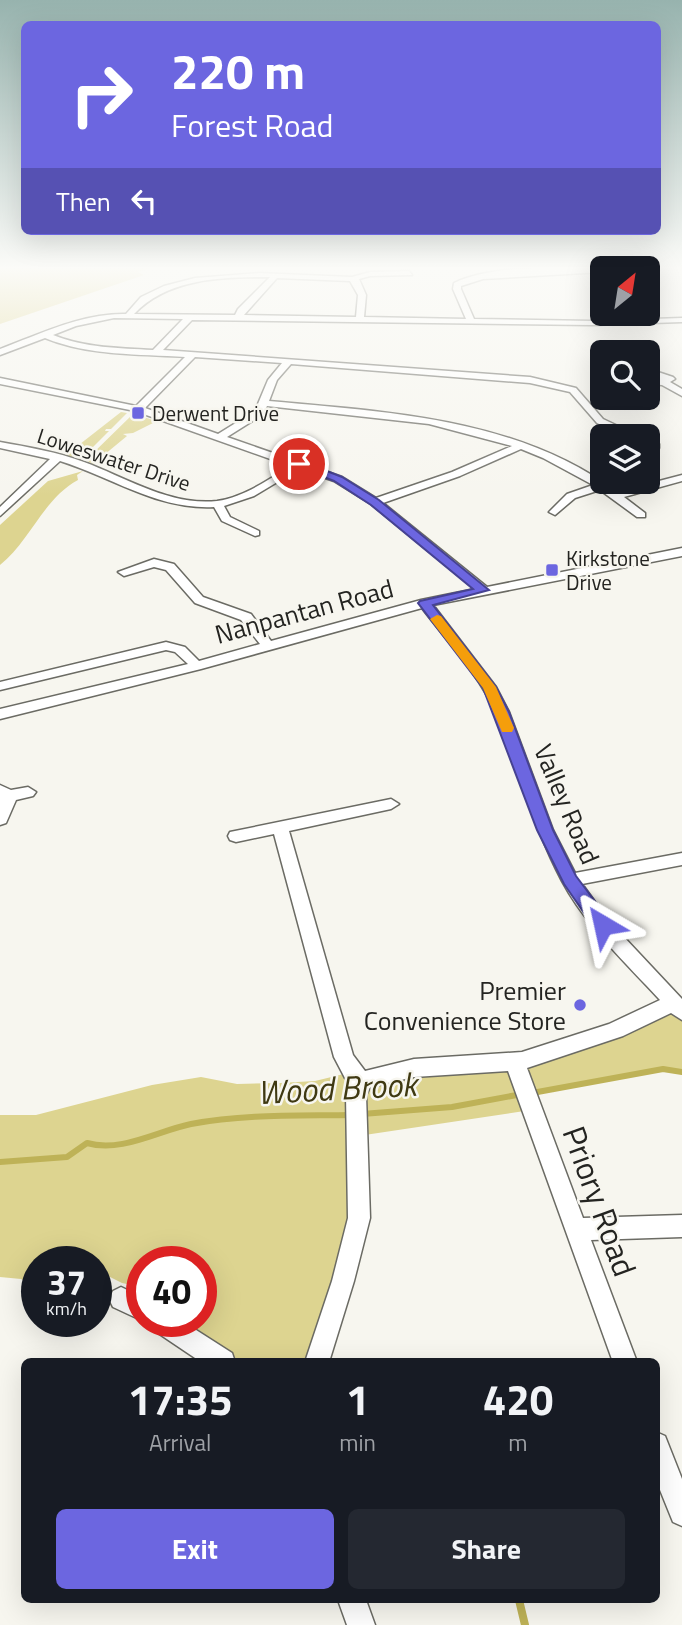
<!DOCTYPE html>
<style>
:root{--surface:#171b24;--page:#242831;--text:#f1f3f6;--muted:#9ea1a6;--accent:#6c66e0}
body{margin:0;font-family:"Titillium Web",sans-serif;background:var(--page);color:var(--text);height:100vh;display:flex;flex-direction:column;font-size:26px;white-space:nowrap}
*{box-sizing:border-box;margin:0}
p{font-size:23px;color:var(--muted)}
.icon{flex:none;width:38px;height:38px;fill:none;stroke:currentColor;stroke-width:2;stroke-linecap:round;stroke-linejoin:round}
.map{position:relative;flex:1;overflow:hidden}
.details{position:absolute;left:21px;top:1358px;width:639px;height:245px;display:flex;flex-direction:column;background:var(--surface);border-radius:10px;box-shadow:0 7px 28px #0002}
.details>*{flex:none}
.top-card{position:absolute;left:21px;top:21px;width:640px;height:214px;border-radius:10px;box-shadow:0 7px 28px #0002;background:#6c66e0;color:#fff;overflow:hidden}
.needle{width:46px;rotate:30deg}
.buttons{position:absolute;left:590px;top:256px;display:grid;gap:14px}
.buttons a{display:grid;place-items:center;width:70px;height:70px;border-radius:10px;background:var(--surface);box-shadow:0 7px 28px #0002;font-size:35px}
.speed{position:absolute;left:21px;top:1246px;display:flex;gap:14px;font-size:35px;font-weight:700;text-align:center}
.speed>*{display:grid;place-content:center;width:91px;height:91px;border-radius:50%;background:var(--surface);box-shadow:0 7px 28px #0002;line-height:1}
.speed small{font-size:18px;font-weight:400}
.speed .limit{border:10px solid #d22;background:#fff;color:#111}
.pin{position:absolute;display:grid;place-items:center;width:60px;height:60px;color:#fff;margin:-30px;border:4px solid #fff;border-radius:50%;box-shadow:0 2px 7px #0007}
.me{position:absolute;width:77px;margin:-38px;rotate:324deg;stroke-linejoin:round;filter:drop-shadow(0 0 5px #0008)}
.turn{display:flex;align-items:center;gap:24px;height:147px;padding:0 35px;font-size:32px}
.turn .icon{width:91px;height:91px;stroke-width:2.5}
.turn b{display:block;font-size:49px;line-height:60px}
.then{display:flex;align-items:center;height:66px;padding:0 35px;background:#0003;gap:14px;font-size:26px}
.eta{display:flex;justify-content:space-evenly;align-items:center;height:119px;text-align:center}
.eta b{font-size:42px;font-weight:700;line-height:49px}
.button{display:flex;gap:14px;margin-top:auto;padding:14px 35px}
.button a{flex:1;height:80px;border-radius:10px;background:var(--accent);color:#fff;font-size:28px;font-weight:700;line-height:80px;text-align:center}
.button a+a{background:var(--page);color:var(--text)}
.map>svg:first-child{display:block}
.green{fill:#ddd490}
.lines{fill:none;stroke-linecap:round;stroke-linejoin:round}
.stream-far1{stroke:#beb257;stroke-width:6}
.stream{stroke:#beb257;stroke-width:8}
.minor-casing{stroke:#6b6b64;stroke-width:3}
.minor{fill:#fff;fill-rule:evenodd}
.route{fill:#6c66e0;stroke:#464292;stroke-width:2}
.slow{fill:#f59e0b}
.poi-dot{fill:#6c66e0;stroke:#f7f6ef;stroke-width:2.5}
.labels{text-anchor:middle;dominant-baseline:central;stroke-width:5;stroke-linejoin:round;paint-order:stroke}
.far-poi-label{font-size:21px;fill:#242421;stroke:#f7f6ef;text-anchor:start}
.far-street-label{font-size:21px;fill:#242421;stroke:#f7f6ef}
.street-label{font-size:26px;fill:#242421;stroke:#f7f6ef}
.poi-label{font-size:26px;fill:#242421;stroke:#f7f6ef;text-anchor:end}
.near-street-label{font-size:32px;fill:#242421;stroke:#f7f6ef}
.near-water-label{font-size:33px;font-style:italic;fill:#3f3912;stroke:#f7f6ef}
</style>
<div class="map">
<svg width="682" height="1625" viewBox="0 0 682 1625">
<rect width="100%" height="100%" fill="#f7f6ef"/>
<!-- green -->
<path class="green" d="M0 268H149V269L138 272 144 275 0 324Z
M121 412 127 413 111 429H106L105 431H109L81 459 66 455Z
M133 414 157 421 133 433 123 434 127 436 93 464 86 460Z
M83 471 77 475 78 480C44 498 30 541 0 565V525L48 481Z
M671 1003 682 1012V1072L663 1069 526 1094 531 1110 358 1136 360 1183 317 1361H230L160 1321H201V1262H142V1287L122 1283 96 1270V1262H37V1288L21 1279 0 1277V1115H36L152 1085 201 1077 237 1084 280 1083 315 1081 352 1072 515 1062Z"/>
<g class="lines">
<!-- stream-far1 -->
<path class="stream-far1" d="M532 1093 663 1069 682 1072
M362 1114 452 1107 522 1094
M0 1162 67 1157 87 1143C121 1153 157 1131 191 1124 244 1114 298 1116 352 1115"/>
<!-- stream -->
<path class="stream" d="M519 1600 525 1625"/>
<!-- minor casing -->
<g class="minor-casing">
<path id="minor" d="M602 268V272L483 279 461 286V289L474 319 592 321 682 318V322L592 325 192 320 163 350 530 377 576 388 603 419 639 436H625L597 423 570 392 530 383 291 364 277 380 269 401C388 412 518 418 617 492L682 475V481L624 497 645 513V517H637L600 490 575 498 555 515 549 512 567 494 593 485 543 458 521 449 460 476 383 503 487 587 682 548V556L433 605 496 687 509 712 553 830 575 873 682 853V865L582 884 608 920 682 999V1020L671 1013 623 1036 527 1068 583 1218 682 1215V1237L591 1240 637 1362H613L508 1071 414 1077 370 1087 366 1095 370 1218 354 1281 329 1362H305L332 1281 348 1218 346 1095 351 1084 345 1078 334 1057 274 834 236 842 230 840 228 836 230 832 391 799 399 804 391 809 289 831 353 1055 365 1071 414 1059 522 1052 609 1024 660 1000C626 963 586 926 562 881 533 827 519 768 495 712 479 674 447 641 422 608L201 669 0 719V709L188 664 175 652 166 650 0 690V682L166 642 185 647 199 661 260 644 241 620 195 603 166 570 154 567 124 576 118 572 154 559 174 564 203 597 251 614 271 641 421 600 475 589 371 504 334 481 299 469 254 496 224 506 230 517 259 531V535L255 536 222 521 214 507C157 510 112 477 60 461L0 516V507L50 459 0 448V442C28 447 57 452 84 462 127 478 170 506 217 501 244 497 268 480 290 466L135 411 0 384V378L136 406 185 357C139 354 89 356 45 338L0 355V349C40 334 82 313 126 314L141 297 164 286 195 278 259 273 352 277 370 272 409 271 412 275 370 276 359 279 366 295 364 317 466 319 453 289 454 283C494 264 558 268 602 268ZM270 277 238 309 235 315 134 314C168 278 223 277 270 277ZM277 278 350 281 358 295 356 317 244 315ZM114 318 183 319 153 350C119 348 85 348 53 335L76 326ZM195 357 282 363 268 380 255 411 218 434 145 408ZM267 406 429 424 512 446 452 472 376 498 342 477 227 437 262 415Z
M658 372 673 377 675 379 670 382 682 389V396L662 385 648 384V375Z
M648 439 659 444V448L648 446Z
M0 785 11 790 28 787 36 792 33 796 16 800 6 823 0 825Z
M121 1287 142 1297 143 1321 113 1307 109 1299 113 1291Z
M148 1321H182L232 1353 235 1362H201L152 1329Z
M656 1432 665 1436 682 1479V1526L673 1522 656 1480Z
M338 1600H366L375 1625H347Z"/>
</g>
<!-- minor -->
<use href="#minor" class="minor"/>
</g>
<!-- sky -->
<linearGradient id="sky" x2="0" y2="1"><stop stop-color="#97b3ae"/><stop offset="0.54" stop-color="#fbfbf8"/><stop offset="1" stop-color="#fbfbf8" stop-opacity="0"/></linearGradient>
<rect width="682" height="496" fill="url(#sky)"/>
<!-- route -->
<path class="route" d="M299 460 342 477 379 500 489 590 433 605 496 687 509 712 553 830 576 876 609 920 611 925 609 930H596L564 884 537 830 483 688 418 603 420 601 473 589 371 505 334 481 295 466 294 464Z"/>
<!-- slow -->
<path class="slow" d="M437 615 441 616 496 687 514 728 512 732H502L483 688 430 619Z"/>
<!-- markers -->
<g class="poi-dot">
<rect x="131" y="406" width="14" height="14" rx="3.5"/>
<rect x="545" y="563" width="14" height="14" rx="3.5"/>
<circle cx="580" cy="1005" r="7"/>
</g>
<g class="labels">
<!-- far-poi labels -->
<g class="far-poi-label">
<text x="152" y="413">Derwent Drive</text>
<text x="566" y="558">Kirkstone<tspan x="566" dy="24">Drive</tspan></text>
</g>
<!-- far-street labels -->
<g class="far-street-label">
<text transform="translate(114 459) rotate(18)">Loweswater Drive</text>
</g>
<!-- street labels -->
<g class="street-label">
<text transform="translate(304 611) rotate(-15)">Nanpantan Road</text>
<text transform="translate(567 804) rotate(67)">Valley Road</text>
</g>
<!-- poi labels -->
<g class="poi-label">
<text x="566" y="990">Premier<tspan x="566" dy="30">Convenience Store</tspan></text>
</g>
<!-- near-street labels -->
<g class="near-street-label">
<text transform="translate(600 1201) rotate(70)">Priory Road</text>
</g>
<!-- near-water labels -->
<g class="near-water-label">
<text transform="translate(337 1088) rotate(-3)">Wood Brook</text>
</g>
</g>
</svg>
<div class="buttons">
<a><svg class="needle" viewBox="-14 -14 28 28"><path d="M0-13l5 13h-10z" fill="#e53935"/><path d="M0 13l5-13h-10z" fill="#9ea1a6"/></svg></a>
<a><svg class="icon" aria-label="search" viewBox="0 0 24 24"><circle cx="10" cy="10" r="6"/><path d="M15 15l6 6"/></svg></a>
<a><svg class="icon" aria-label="layers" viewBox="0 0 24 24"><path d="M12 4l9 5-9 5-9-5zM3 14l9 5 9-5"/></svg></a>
</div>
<div class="speed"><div>37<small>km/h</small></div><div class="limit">40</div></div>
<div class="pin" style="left:299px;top:464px;background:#d93025"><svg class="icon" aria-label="arrive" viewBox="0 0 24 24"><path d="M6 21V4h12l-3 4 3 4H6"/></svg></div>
<svg class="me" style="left:603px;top:925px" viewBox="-20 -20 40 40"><path d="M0-17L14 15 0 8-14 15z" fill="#6c66e0" stroke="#fff" stroke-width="4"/></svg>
<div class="top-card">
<div class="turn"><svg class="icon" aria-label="right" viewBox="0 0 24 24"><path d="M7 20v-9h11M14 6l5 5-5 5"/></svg><div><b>220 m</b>Forest Road</div></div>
<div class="then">Then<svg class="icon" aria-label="left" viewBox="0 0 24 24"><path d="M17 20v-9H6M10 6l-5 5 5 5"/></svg></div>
</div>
<section class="details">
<div class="eta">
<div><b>17:35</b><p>Arrival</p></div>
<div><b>1</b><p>min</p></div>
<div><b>420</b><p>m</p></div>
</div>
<div class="button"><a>Exit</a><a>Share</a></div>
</section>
</div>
